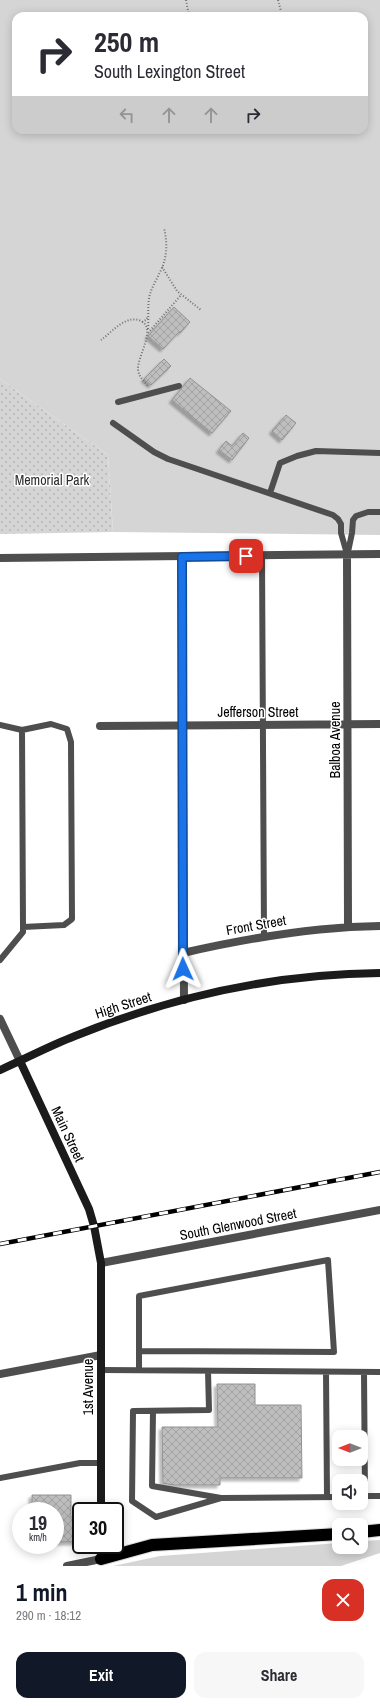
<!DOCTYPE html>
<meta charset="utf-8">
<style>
:root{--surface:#fff;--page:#f7f7f7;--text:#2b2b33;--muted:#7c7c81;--accent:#111827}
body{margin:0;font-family:"Archivo Narrow",sans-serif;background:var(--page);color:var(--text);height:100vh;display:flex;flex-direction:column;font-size:15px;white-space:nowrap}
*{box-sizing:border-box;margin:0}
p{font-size:13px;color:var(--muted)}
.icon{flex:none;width:22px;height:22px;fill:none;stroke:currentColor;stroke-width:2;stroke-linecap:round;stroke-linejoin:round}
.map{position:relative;height:1566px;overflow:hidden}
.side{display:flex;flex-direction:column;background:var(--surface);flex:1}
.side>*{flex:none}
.hud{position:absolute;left:12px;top:12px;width:356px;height:122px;border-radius:12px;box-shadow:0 2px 10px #0003;background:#fff;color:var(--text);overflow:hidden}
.needle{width:26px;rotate:270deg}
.controls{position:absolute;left:332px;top:1430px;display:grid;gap:8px}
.controls a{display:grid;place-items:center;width:36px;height:36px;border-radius:8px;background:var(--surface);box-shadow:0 2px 10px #0003;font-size:20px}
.speed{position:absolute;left:12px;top:1502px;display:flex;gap:8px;font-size:20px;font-weight:700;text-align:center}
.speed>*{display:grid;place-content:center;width:52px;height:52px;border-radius:50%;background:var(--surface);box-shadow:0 2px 10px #0003;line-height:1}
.speed small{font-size:10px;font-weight:400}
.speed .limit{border:2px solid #111;border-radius:6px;background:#fff;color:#111}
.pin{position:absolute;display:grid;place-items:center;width:34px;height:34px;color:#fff;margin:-17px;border-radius:8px;box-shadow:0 2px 6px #0006}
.me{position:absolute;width:44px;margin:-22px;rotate:359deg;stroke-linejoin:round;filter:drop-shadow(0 0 3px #0008)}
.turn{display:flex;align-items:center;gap:14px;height:84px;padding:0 16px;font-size:18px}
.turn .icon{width:52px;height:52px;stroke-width:2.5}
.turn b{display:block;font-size:28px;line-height:34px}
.lanes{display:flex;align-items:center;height:38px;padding:0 16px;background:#0003;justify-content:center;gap:20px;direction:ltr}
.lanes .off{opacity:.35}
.round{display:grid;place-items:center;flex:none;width:42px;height:42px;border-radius:12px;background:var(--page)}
.summary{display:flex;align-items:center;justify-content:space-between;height:68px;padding:0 16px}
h1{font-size:24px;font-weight:800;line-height:30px;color:var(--accent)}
.primary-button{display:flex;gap:8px;margin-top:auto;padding:8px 16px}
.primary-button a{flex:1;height:46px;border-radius:12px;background:var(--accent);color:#fff;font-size:16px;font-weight:800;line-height:46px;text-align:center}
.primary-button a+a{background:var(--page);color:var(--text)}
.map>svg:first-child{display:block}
.grass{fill:#d5d5d5;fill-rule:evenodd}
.park{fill:url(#park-dots)}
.building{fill:url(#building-cross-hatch);stroke:#929292;filter:url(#shadow)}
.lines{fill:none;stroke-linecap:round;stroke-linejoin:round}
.motorway-casing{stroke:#dbdbdb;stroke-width:14}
.path{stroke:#707070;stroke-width:2;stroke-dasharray:1 2;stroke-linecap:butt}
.service{stroke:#4e4e4e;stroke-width:6}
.minor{stroke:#4e4e4e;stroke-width:8}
.tertiary{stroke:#4e4e4e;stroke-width:8}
.secondary{stroke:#1b1b1b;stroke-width:8}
.motorway{stroke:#000;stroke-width:12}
.rail-casing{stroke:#000;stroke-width:4.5}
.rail{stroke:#fff;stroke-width:3;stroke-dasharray:9;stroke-linecap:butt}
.route-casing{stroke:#114b97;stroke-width:10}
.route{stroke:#1a73e8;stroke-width:7}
.labels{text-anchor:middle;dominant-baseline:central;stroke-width:3;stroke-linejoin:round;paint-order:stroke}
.park-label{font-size:14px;fill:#2c2c2c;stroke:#fff}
.street-label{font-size:14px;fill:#000;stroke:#fff}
</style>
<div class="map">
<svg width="380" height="1566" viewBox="0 0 380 1566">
<defs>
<pattern id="park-dots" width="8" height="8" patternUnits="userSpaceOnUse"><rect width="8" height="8" fill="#d5d5d5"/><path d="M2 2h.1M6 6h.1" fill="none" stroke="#b5b5b5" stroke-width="1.8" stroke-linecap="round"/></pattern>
<pattern id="building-cross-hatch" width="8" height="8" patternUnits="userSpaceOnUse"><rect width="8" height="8" fill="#bebebe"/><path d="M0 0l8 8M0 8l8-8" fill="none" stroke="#a2a2a2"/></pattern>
<filter id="shadow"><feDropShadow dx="-3" dy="3" stdDeviation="1" flood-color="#0004"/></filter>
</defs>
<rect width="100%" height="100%" fill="#fff"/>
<!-- grass -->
<path class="grass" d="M0 0H380V535L113 532 108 455 0 379ZM16 16H364V130H16Z
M380 1540V1553L341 1566H113L160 1556 339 1543V1547H361V1541Z"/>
<!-- park -->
<path class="park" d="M0 379 108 455 113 532 0 534Z"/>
<!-- building -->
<path class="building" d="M174 307 190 322 180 333 179 332 163 349 148 336Z
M164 359 171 366 151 385 144 379Z
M190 378 231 411 212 433 172 400Z
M286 415 296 423 282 440 272 431Z
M243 433 249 438 232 460 219 450 226 441 232 446Z
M217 1384H255V1405H301L302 1478H220V1485H173L163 1483 162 1427H218Z
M32 1495H71V1517H77V1542H55V1511H32Z"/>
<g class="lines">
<!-- motorway casing -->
<g class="motorway-casing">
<path id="motorway" d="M361 1532 380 1530
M101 1559 152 1545 339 1534"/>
</g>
<!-- path -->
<path class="path" d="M186 0 189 16
M278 0 281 11
M162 267 177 291 201 310
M142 322 146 320 148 316
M148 329C149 317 147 305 150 294 152 287 156 281 159 274 167 260 168 244 164 228
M148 333 181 295
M101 340C112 332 126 314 141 321 157 329 137 356 138 370 139 377 144 381 148 386"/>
<!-- service -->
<path class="service" d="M118 402 179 386
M113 423 154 452 168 459 333 515 338 519 341 524V533L347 554
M270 493 280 463 297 456 316 451 380 453
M348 552 352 533 353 520 356 516 368 512H380
M262 556 264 936
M0 725 22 730 23 927V932L0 960
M22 730 51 724 67 729 71 742 72 919 64 925 23 927
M139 1351 334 1352 328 1260 139 1296V1370
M101 1370 380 1372
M208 1371 209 1410 133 1411 132 1501 156 1517 221 1498
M326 1372 327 1497
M364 1372 365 1496
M153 1411 152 1486 221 1498 339 1497
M0 1478 80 1463H101
M361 1496H380"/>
<!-- minor -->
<path class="minor" d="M347 554 348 926
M182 557 184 1000
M0 558 380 554
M100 726 380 724
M183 953C248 938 313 927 380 926
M0 1019 20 1061
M101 1263 380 1210
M0 1374 101 1355"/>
<!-- tertiary -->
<path class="tertiary" d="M67 1566 101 1559"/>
<!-- secondary -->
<path class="secondary" d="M20 1061 89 1209 94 1226 101 1263V1511
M0 1070C25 1059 49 1046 75 1036 171 997 276 974 380 973
M101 1545V1559"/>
<!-- motorway -->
<use href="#motorway" class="motorway"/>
<!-- rail casing -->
<g class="rail-casing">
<path id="rail" d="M0 1244 380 1172"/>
</g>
<!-- rail -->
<use href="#rail" class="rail"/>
</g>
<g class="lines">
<!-- route casing -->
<g class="route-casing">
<path id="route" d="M183 969 182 557 246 556"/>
</g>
<!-- route -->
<use href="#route" class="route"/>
</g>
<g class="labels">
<!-- park labels -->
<g class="park-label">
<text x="52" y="480">Memorial Park</text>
</g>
<!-- street labels -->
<g class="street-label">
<text x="258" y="712">Jefferson Street</text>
<text transform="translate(335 740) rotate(-90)">Balboa Avenue</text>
<text transform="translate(256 925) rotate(-10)">Front Street</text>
<text transform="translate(123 1005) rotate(-18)">High Street</text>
<text transform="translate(68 1134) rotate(65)">Main Street</text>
<text transform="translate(238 1224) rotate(-11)">South Glenwood Street</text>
<text transform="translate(88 1387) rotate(-90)">1st Avenue</text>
</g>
</g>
</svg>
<div class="controls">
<a><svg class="needle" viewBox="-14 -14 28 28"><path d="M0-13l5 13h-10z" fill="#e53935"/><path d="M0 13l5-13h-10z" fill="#7c7c81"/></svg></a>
<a><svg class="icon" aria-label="sound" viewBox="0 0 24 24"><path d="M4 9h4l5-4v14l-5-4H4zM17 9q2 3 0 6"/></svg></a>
<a><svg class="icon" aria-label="search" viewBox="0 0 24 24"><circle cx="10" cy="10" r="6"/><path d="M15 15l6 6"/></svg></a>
</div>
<div class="speed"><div>19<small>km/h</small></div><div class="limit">30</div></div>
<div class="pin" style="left:246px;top:556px;background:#d93025"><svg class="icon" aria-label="arrive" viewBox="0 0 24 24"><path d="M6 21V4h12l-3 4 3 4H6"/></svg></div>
<svg class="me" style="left:183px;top:969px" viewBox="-20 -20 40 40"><path d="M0-17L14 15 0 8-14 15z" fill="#1a73e8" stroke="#fff" stroke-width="4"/></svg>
<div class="hud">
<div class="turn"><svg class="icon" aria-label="right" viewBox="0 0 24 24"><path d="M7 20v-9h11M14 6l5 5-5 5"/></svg><div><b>250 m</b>South Lexington Street</div></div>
<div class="lanes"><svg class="icon off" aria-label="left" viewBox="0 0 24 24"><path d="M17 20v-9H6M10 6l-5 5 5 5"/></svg><svg class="icon off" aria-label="ahead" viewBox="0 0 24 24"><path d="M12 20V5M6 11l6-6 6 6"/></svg><svg class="icon off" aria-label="ahead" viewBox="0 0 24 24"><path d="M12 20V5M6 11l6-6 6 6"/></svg><svg class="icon" aria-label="right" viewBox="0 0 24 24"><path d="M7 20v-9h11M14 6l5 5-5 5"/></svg></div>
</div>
</div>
<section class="side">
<div class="summary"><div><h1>1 min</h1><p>290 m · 18:12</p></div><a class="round" style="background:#d93025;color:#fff"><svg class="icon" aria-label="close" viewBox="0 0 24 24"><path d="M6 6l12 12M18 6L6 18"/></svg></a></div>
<div class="primary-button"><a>Exit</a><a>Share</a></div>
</section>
